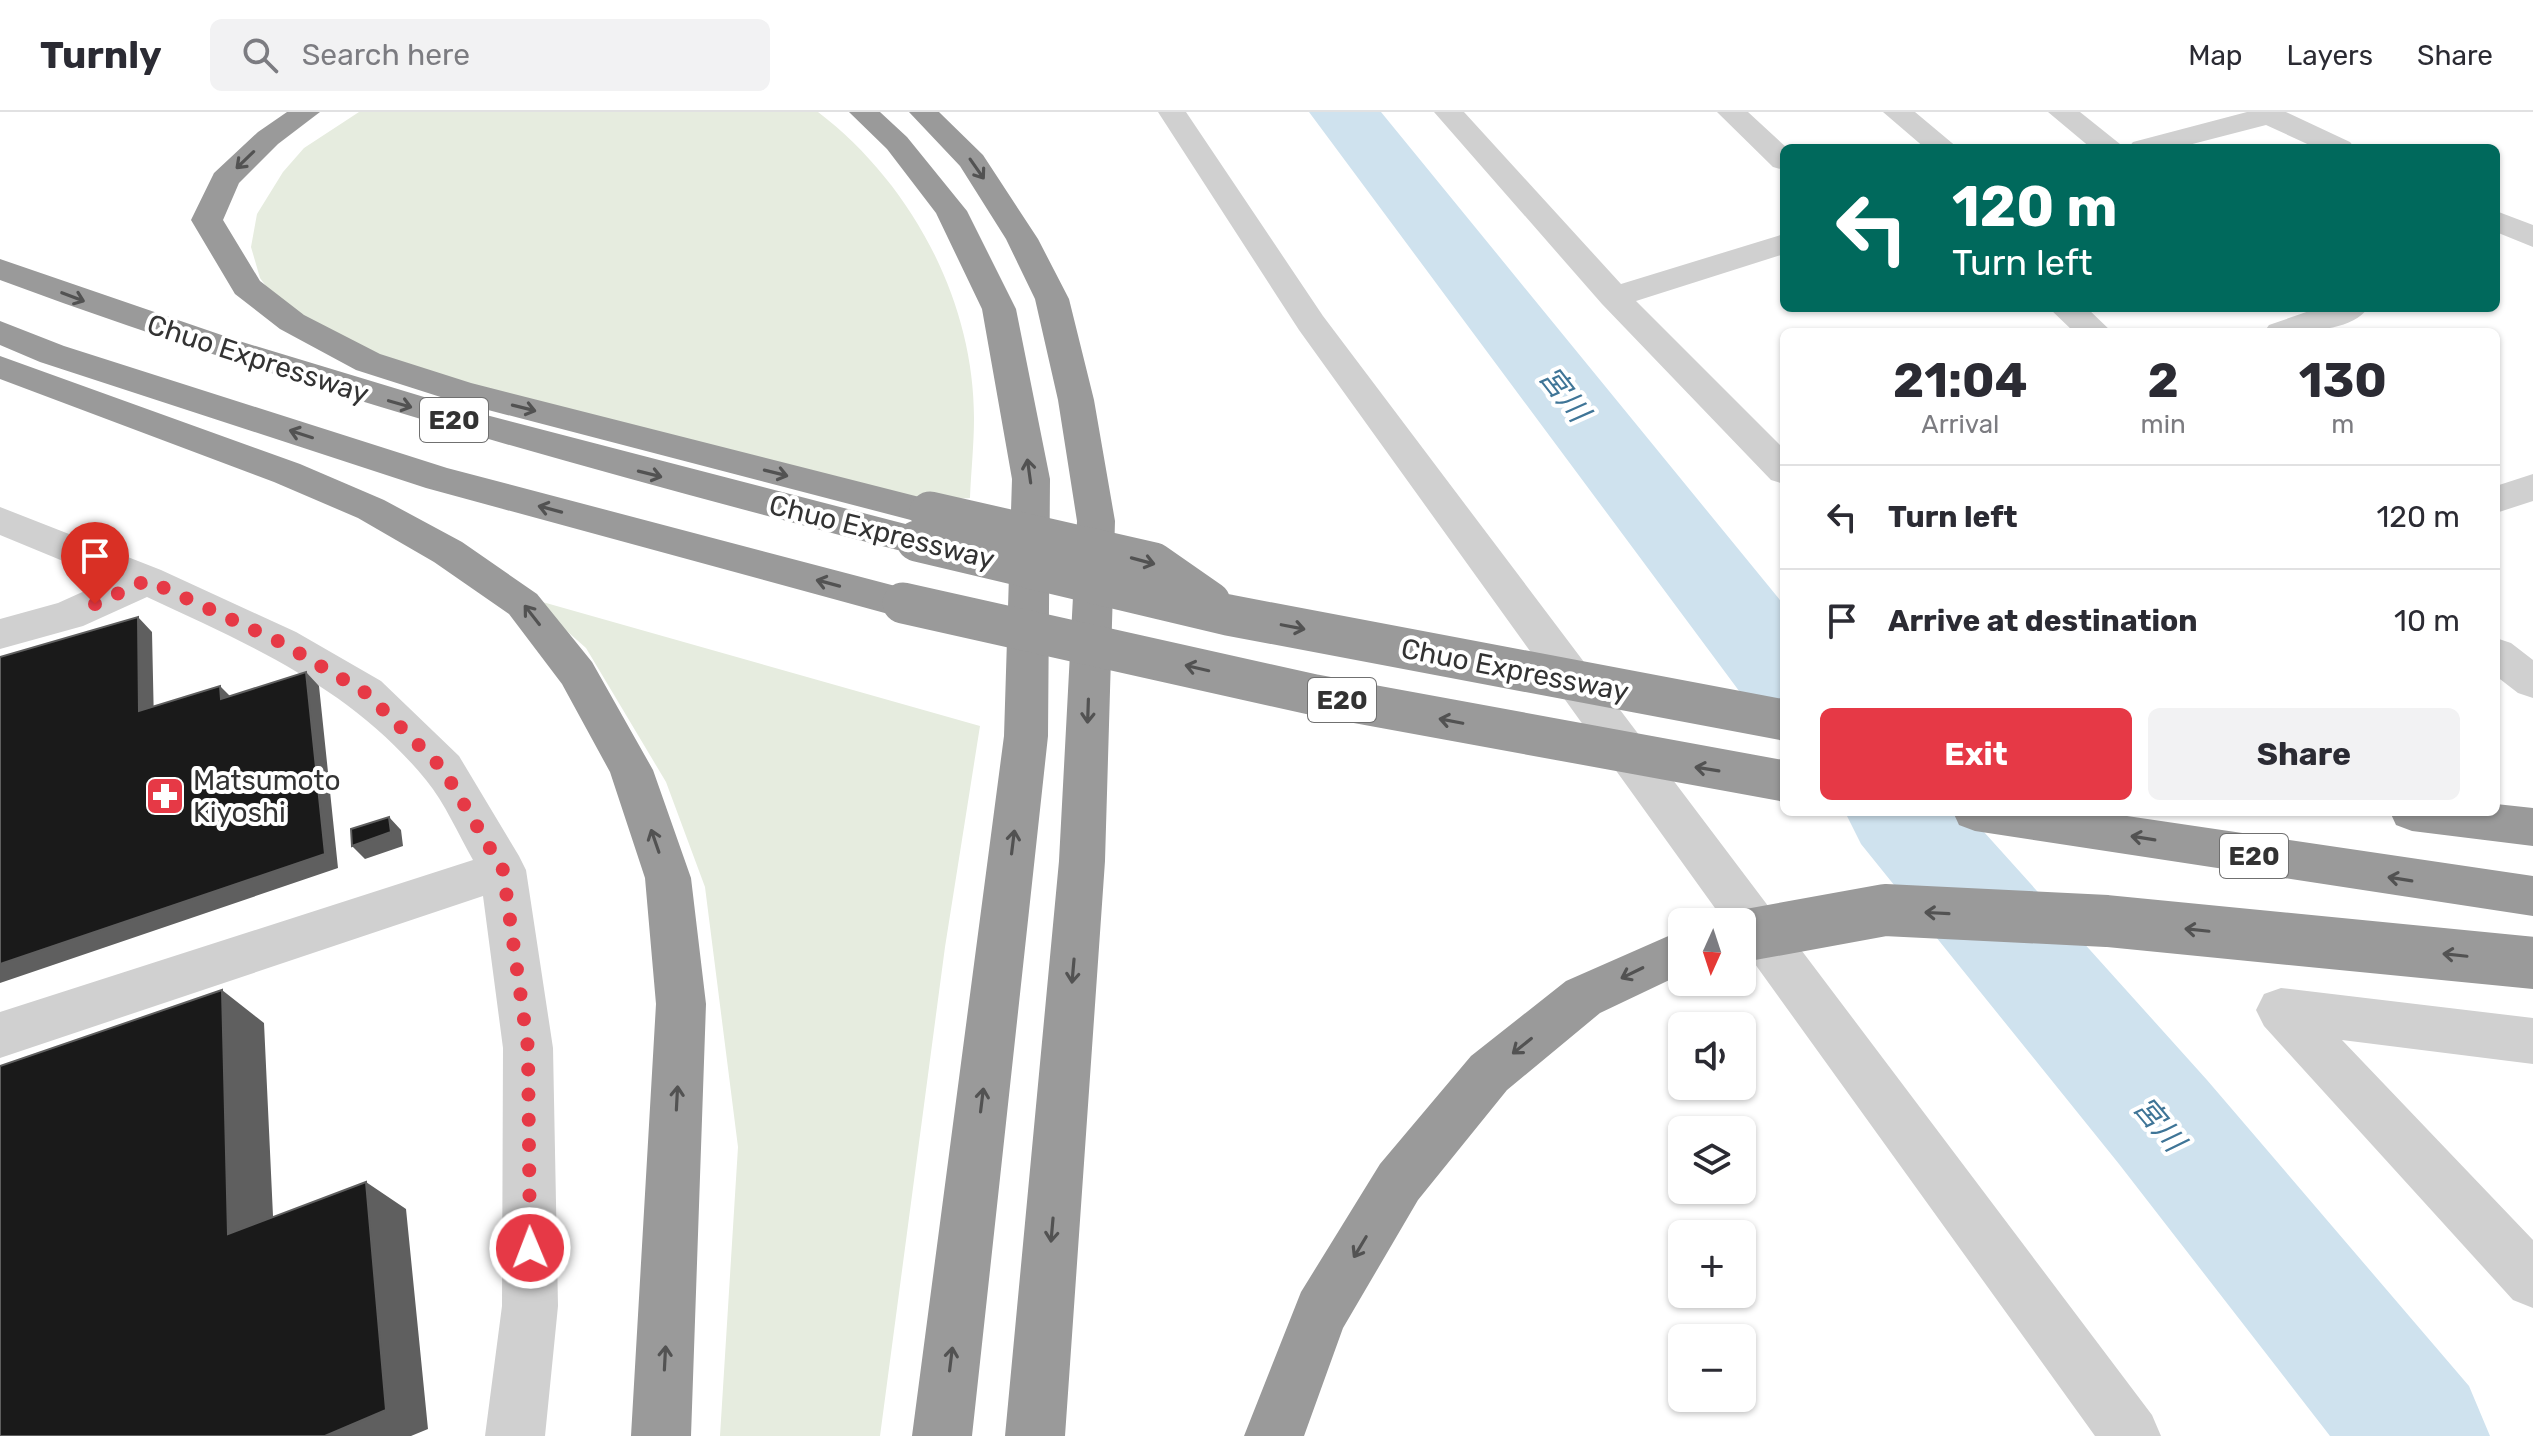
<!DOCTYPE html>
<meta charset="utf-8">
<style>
:root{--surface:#fff;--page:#f2f2f3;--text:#2b2b33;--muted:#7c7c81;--line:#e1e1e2;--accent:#e63946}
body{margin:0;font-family:Rubik,"Noto Sans JP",sans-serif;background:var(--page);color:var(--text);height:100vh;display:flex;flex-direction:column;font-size:30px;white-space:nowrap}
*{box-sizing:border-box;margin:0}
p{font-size:26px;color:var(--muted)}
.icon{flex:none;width:44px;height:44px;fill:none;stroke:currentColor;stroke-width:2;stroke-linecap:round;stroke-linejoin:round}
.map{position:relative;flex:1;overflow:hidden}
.drawer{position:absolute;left:1780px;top:216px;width:720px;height:488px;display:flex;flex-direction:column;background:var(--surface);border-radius:12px;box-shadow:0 2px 6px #0004}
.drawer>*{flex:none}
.top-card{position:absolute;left:1780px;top:32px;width:720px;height:168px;border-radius:12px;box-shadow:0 2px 6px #0004;background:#00695c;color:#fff;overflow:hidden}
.needle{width:52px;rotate:183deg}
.tools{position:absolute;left:1668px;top:796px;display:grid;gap:16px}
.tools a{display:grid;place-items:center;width:88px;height:88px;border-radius:12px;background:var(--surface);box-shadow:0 2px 6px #0004;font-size:40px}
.pin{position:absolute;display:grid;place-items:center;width:68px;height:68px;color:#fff;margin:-82px -34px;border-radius:50% 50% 50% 0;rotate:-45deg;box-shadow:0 0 8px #0007}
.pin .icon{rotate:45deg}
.me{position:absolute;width:88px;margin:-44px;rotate:359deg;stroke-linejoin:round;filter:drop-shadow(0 0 6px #0008)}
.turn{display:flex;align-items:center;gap:28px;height:168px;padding:0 40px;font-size:36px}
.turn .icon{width:104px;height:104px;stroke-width:2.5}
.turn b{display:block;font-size:56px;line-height:68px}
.eta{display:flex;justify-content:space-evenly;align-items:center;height:136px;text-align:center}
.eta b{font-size:48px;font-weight:700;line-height:56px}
.cta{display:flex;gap:16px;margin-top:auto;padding:16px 40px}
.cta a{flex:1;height:92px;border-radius:12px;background:var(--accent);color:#fff;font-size:32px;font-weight:700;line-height:92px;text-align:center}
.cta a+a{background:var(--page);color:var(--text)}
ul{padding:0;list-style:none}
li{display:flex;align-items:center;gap:24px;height:104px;padding:0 40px;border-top:2px solid var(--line)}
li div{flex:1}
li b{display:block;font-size:30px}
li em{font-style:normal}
header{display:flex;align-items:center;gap:48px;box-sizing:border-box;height:112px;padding:0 40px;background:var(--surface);border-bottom:2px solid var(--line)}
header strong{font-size:38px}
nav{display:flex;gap:44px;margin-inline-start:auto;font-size:28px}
.search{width:560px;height:72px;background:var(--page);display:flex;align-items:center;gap:20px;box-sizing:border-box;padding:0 28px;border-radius:12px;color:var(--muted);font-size:30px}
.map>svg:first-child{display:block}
.green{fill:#e6ecdf}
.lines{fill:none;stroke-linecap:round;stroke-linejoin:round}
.river{fill:#cfe2ee;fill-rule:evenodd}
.street{fill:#d0d0d0;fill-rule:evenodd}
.highway{fill:#9a9a9a;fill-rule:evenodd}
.highway-bridge-far1{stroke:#9a9a9a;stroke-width:41}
.highway-bridge{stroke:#9a9a9a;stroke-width:52}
.shaded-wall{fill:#5f5f5f}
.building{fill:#1a1a1a;stroke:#5f5f5f;stroke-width:2}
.oneway{stroke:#525252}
.route{stroke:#e63946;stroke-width:14;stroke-dasharray:0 25.2}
.labels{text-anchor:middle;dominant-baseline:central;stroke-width:8;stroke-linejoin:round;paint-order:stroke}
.shield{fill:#fff;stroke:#707070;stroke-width:2}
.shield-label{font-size:26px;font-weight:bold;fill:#333}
.street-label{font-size:28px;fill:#333;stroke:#fff}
.poi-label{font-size:28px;fill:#333;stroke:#fff;text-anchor:start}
.water-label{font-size:30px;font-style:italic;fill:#3f7597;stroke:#fff}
</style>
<header>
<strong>Turnly</strong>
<div class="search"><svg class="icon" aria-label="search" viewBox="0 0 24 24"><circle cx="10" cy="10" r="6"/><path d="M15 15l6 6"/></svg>Search here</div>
<nav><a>Map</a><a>Layers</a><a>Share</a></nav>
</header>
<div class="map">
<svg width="2533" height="1324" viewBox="0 0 2533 1324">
<rect width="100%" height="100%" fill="#fff"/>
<!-- green -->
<path class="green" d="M359 0H818C911 71 974 188 974 306 974 333 971 360 970 386L906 390 529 292 354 239 283 197 260 166 251 135 257 102 283 60 304 36Z
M539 489 980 614 945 835 880 1324H720L738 1035 705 775 666 670 586 536 543 498Z"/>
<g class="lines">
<!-- river -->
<path class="river" d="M1309 0H1381L1784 493V603L1748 591Z
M1845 700H1966L2207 968 2469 1274 2490 1324H2330L2119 1052 1861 732Z"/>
<!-- street -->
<path class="street" d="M1158 0H1186L1323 204 2152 1303 2161 1324H2095L1742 834V810H1725L1299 218Z
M1434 0H1464L1621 172 1784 122V142L1636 189 1784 337V372L1771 368 1602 192Z
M1717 0H1748L1787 36H1784V58L1773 55Z
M1883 0H1915L1958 36H1925Z
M2048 0H2080L2125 36H2091Z
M2247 0H2286L2350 30 2355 36H2316L2266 13 2177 36H2128L2133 30Z
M2496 99 2533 113V135L2496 120Z
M2049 196H2087L2112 220H2074Z
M2318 196H2368C2350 222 2292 220 2264 220L2269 213Z
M2533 362V389L2496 401V374Z
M0 395 161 458 296 520 381 569 459 644 519 744 526 758 553 936 558 1194 545 1324H485L502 1194 503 936 483 784 0 946V900L473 748C458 722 445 691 426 668 351 576 252 534 147 485L83 514 0 537V507L58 491 109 468 0 423Z
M2496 526 2511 531 2533 548V586L2518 581 2496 564Z
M2281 876 2533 906V952L2342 928 2533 1128V1196L2513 1188 2264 914 2256 898 2264 882Z"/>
<!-- highway -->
<path class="highway" d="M287 0H320L278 32 239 71 223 108 260 169 304 203 380 242 471 271 943 391 949 400 943 409 930 413 450 288 356 258 280 217 235 182 191 108 214 61 258 20Z
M849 0H880L907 25 967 99 1016 197 1050 367 1048 624 972 1324H912L1004 624 1012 367 982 197 936 101 887 37Z
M909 0H939L983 43 1038 127 1069 187 1094 288 1115 409 1105 749 1065 1324H1005L1059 749 1077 409 1058 288 1035 187 1006 127 960 54Z
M0 147 239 229 467 298 917 415 931 419 936 429 931 439 917 443C607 363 300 279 0 168Z
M0 209 64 234 447 356 903 476 917 481 923 491 917 501 903 506 426 376 40 250 0 233Z
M0 244 300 352 384 388 462 430 537 482 592 550 653 658 691 766 706 892 691 1324H631L656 892 645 766 610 660 562 572 509 502 434 450 358 406 274 370 0 267Z
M2496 692 2533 696V734L2412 719 2396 713 2390 700H2496Z
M1953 700H2100L2533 764V804L1975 719 1959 713Z
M1682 818V862L1600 901 1507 978 1418 1088 1343 1216 1304 1324H1244L1301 1180 1380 1052 1471 944 1566 869Z"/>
<!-- highway-bridge-far1 -->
<path class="highway-bridge-far1" d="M930 400 1154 451 1210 490
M917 429 1228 503 1784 608
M903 491 1315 583 1784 669"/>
<!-- highway-bridge -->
<path class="highway-bridge" d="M1742 824 1885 798 2107 809 2533 851"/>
</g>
<!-- shaded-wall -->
<path class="shaded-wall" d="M138 505 152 520 154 613 139 599Z
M306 560 319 574 338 756 0 871V852Z
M220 574 234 588 221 587Z
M389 705 401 718 403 734 365 747 352 734Z
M222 878 264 911 275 1147 228 1122Z
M366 1070 406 1097 428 1317 411 1324H325Z"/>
<!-- building -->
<path class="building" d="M138 505 139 599 220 574 221 587 306 560 325 742 0 852V545Z
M389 705 391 720 352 734 351 717Z
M222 878 228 1122 366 1070 386 1298 325 1324H0V954Z"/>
<!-- one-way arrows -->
<defs><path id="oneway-shaft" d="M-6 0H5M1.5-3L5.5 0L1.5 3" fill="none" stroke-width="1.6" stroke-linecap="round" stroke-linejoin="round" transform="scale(2)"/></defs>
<g class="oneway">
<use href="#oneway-shaft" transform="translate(245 48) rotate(136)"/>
<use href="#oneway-shaft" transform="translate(977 57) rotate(55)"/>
<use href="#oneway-shaft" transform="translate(73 185) rotate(21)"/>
<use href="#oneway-shaft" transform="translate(400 292) rotate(16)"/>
<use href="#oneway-shaft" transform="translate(524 296) rotate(14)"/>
<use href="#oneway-shaft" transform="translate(301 322) rotate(-162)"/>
<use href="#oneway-shaft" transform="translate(1029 359) rotate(-98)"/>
<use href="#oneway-shaft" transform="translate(776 361) rotate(14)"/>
<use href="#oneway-shaft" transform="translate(650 362) rotate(14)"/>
<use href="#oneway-shaft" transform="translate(550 397) rotate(-165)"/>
<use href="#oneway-shaft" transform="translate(1143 449) rotate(15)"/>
<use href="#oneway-shaft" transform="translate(828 471) rotate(-165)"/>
<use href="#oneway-shaft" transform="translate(532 503) rotate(-128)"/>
<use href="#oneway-shaft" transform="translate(1293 515) rotate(11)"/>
<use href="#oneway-shaft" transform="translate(1197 556) rotate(-167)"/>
<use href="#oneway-shaft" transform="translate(1088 599) rotate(92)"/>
<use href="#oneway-shaft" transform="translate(1451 609) rotate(-169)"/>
<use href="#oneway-shaft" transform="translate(1707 657) rotate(-171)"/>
<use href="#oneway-shaft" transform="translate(2143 726) rotate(-171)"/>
<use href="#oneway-shaft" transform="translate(655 729) rotate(-109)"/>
<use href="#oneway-shaft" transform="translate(1013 730) rotate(-83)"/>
<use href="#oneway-shaft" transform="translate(2400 767) rotate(-171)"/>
<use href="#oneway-shaft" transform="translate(1937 801) rotate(-177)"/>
<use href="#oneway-shaft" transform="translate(2197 818) rotate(-174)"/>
<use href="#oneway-shaft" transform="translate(2455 843) rotate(-174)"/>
<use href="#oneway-shaft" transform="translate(1073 859) rotate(95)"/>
<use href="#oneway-shaft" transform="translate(1632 861) rotate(154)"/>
<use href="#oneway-shaft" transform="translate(1522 934) rotate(141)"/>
<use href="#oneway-shaft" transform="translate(677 986) rotate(-87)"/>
<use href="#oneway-shaft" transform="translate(982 988) rotate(-83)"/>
<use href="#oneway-shaft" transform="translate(1052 1118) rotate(95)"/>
<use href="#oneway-shaft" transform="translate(1360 1135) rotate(121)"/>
<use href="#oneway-shaft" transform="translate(665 1246) rotate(-87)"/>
<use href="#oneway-shaft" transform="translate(951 1247) rotate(-83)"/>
</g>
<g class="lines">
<!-- route -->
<path class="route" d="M95 492 147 468 282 531 366 581 443 657 503 758 528 936 530 1136"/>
</g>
<!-- icons -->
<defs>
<g id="pharmacy-square" transform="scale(2)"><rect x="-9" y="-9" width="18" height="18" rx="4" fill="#e63946" stroke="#fff"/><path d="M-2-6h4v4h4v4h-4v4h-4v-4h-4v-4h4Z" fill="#fff"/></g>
</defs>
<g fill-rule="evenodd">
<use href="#pharmacy-square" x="165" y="684"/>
</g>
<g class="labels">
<!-- shield labels -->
<g class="shield">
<rect x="420" y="286" width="68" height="44" rx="6"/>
<rect x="1308" y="566" width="68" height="44" rx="6"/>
<rect x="2220" y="722" width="68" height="44" rx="6"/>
</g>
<g class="shield-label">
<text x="454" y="308">E20</text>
<text x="1342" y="588">E20</text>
<text x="2254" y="744">E20</text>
</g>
<!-- street labels -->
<g class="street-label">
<text transform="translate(258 247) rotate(18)">Chuo Expressway</text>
<text transform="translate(882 420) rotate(14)">Chuo Expressway</text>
<text transform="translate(1515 558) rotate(11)">Chuo Expressway</text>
</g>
<!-- poi labels -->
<g class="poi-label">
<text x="193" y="668">Matsumoto<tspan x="193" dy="32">Kiyoshi</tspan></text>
</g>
<!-- water labels -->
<g class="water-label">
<text transform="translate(1564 282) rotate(52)">宮川</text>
<text transform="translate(2159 1012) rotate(50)">宮川</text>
</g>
</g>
</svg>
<div class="tools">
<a><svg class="needle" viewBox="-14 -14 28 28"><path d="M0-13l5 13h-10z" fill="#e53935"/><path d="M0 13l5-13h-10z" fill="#7c7c81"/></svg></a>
<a><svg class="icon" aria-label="sound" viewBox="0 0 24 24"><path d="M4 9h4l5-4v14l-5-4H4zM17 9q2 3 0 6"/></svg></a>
<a><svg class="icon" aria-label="layers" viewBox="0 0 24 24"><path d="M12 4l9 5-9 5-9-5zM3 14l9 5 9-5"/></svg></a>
<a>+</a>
<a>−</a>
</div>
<div class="pin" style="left:95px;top:492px;background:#d93025"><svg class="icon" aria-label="arrive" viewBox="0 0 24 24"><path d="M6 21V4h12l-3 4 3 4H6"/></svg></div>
<svg class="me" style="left:530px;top:1136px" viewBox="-20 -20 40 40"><circle r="17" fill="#e63946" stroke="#fff" stroke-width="3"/><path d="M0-11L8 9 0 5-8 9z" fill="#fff"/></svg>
<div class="top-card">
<div class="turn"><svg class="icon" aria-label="left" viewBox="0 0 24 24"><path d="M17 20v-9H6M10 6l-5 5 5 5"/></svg><div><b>120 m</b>Turn left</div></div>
</div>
<section class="drawer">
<div class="eta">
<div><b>21:04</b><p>Arrival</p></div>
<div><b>2</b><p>min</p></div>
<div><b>130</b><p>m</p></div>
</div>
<ul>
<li><svg class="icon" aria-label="left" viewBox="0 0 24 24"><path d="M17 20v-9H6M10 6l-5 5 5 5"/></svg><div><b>Turn left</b></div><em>120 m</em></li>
<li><svg class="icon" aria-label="arrive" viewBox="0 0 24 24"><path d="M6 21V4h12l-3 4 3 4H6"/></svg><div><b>Arrive at destination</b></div><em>10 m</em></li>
</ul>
<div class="cta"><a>Exit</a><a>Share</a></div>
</section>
</div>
